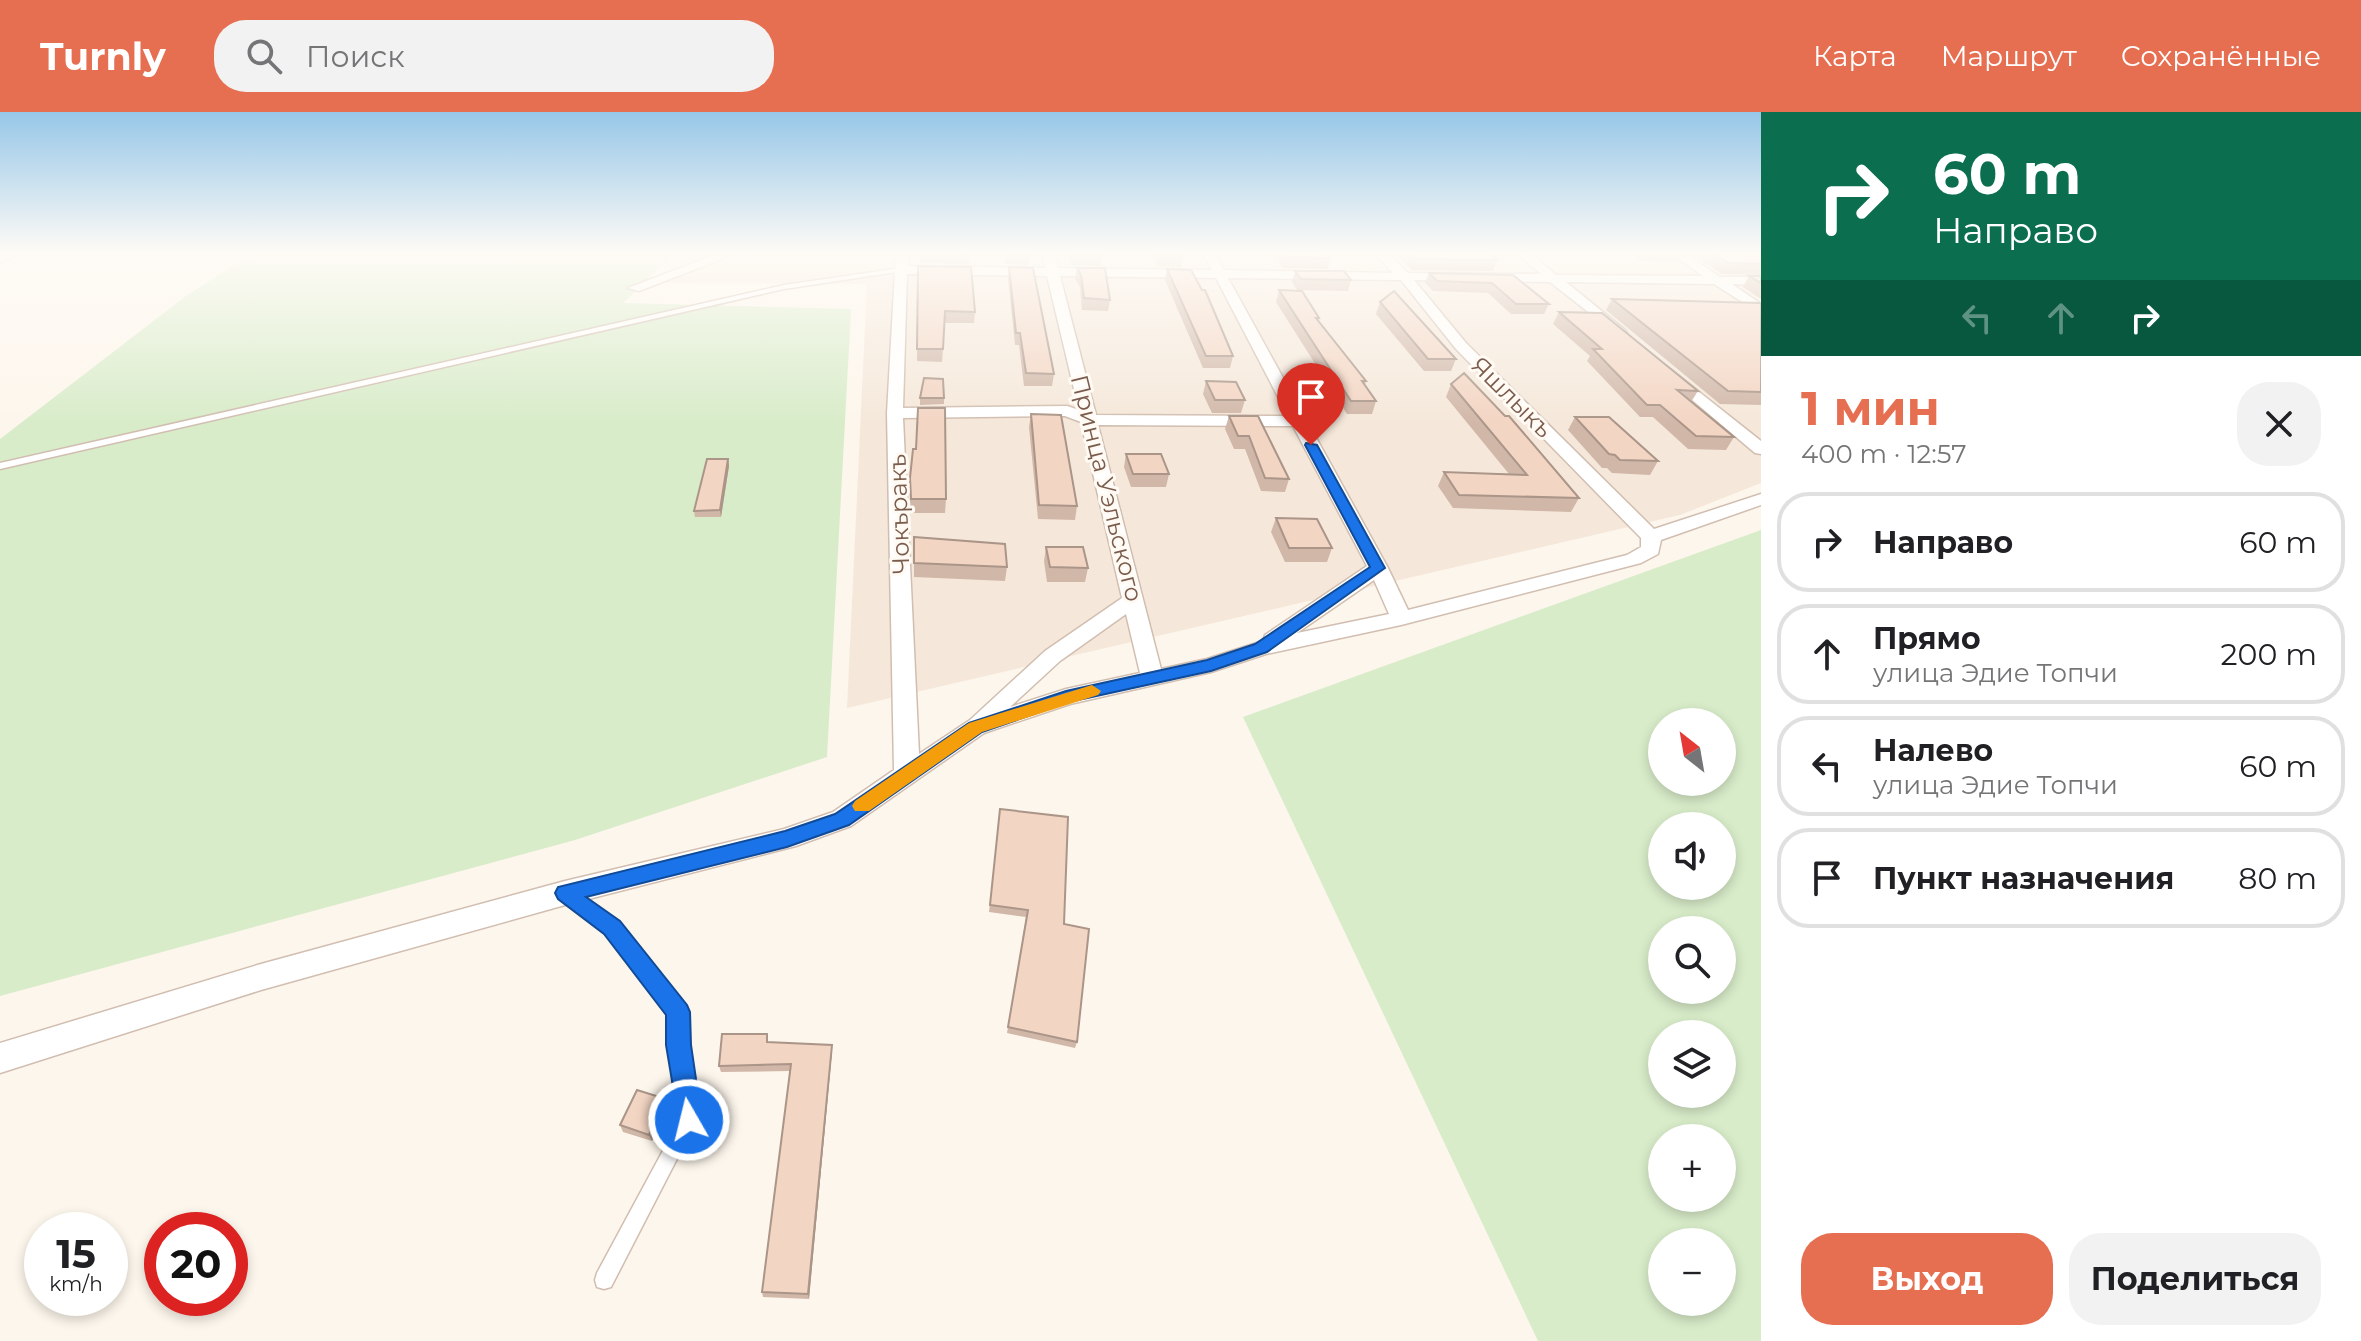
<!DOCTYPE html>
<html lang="ru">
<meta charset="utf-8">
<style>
:root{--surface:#fff;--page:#f2f2f2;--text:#202124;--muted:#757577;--line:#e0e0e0;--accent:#e76f51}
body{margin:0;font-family:Montserrat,sans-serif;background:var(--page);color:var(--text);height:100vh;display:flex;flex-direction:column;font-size:30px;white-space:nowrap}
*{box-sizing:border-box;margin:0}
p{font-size:26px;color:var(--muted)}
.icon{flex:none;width:44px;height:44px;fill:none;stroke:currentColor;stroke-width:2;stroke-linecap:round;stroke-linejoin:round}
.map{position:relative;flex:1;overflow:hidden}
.sheet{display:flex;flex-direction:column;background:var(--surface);width:600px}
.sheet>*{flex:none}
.guide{background:#0b6e4f;color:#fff;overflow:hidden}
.needle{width:52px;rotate:329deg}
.controls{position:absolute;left:1648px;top:596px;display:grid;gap:16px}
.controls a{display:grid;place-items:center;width:88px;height:88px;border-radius:50%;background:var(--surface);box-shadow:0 4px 12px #0003;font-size:40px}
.speed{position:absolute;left:24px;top:1100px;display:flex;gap:16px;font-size:40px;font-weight:700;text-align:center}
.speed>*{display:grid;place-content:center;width:104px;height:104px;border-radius:50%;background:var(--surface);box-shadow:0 4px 12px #0003;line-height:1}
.speed small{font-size:20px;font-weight:400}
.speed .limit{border:12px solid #d22;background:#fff;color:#111}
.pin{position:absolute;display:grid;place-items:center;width:68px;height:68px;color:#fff;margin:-82px -34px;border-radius:50% 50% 50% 0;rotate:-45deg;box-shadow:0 0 8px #0007}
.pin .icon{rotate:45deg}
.me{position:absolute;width:88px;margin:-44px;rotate:352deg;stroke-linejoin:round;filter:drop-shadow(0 0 6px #0008)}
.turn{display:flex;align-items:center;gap:28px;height:168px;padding:0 40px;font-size:36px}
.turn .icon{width:104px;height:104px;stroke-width:2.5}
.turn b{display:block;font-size:56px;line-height:68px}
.lanes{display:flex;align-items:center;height:76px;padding:0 40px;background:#0003;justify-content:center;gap:40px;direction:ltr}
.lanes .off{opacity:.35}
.round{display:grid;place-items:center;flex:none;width:84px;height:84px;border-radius:32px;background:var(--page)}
.overview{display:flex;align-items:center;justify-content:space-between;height:136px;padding:0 40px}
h1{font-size:48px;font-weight:700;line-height:60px;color:var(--accent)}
.primary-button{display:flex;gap:16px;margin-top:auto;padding:16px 40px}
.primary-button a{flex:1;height:92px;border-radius:32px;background:var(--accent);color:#fff;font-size:32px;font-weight:700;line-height:92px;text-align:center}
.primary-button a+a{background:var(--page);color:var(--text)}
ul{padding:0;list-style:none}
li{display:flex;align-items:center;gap:24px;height:100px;margin:0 16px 12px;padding:0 24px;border:4px solid var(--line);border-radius:32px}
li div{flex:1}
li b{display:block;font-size:30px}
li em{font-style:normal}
header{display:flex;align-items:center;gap:48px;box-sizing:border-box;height:112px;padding:0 40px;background:var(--accent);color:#fff}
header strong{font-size:38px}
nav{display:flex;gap:44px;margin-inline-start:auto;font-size:28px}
.search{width:560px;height:72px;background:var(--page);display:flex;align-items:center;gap:20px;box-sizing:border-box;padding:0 28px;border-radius:32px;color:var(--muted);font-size:30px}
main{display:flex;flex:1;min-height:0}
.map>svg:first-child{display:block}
.residential{fill:#f5e8da}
.green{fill:#d8ecc9;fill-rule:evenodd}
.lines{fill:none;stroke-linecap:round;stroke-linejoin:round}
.lane-casing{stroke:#d1beb0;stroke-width:3}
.street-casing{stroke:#d1beb0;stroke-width:3}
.secondary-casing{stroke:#d6c0b0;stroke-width:3}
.lane{fill:#fff;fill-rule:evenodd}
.street{fill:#fff;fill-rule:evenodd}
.secondary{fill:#fff;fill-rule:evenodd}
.wall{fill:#d1b7a8}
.shaded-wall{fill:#aa9588}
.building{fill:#f3d5c3;stroke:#aa9588;stroke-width:2}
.route{fill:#1a73e8;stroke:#114b97;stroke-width:2}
.slow{fill:#f59e0b}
.labels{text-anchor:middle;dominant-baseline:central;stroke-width:6;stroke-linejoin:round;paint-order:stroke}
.far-street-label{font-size:24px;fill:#7a5c4d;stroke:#fffaf3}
</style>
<header>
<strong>Turnly</strong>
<div class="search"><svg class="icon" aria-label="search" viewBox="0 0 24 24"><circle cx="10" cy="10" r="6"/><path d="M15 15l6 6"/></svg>Поиск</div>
<nav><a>Карта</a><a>Маршрут</a><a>Сохранённые</a></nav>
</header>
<main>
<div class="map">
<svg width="1761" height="1229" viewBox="0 0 1761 1229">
<rect width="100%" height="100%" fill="#fdf6ec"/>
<!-- residential -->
<path class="residential" d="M686 140H1761V371L1680 403 847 596 867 172 655 171Z"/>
<!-- green -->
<path class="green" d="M255 140H676L623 191 851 197 827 645 575 728 0 884V327L186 184Z
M1761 418V1229H1538L1243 605ZM1662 610H1722V670H1662ZM1662 714H1722V774H1662ZM1662 818H1722V878H1662ZM1662 922H1722V982H1662ZM1662 1026H1722V1086H1662ZM1662 1130H1722V1190H1662Z"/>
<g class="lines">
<!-- lane casing -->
<g class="lane-casing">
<path id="lane" d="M901 156 903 157V159L784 177 0 357V351L784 173Z
M565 775 617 811 684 895 686 900 687 933 697 1008 611 1175 604 1177 597 1175 595 1168 597 1161 680 1007 671 933 670 902 607 819 560 785 558 781 560 777Z"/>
</g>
<!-- street casing -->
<g class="street-casing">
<path id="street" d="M722 140H740L639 179 628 176Z
M896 140H908V154L1046 156 1042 140H1054L1058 156 1212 158 1202 140H1214L1224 158 1393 161 1373 140H1386L1408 161 1541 162 1515 140H1529L1556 163 1703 164 1669 140H1683L1720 165H1761V173L1732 172 1761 192V202L1714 172 1566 170 1625 218 1627 221 1620 225 1550 170 1414 168 1466 231 1654 417 1761 382V393L1661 428 1658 442 1641 451 1401 513 1266 542 1211 560 1070 592 984 621 851 714 796 734 565 793 261 878 0 961V931L261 852 565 769 784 717 833 700 894 658 887 301ZM907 162 1047 164 1079 298 1067 294 903 296ZM1060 164 1216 166 1288 304 1096 303ZM1228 166 1401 168 1456 237 1641 426V435L1627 443 1408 498 1388 456ZM1065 304 1081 310 1122 486 1045 539 970 608 919 642 903 306ZM1098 313 1293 314 1367 454 1265 523 1263 529 1207 547 1161 557ZM1374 468 1389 502 1297 521ZM1126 502 1140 561 1066 577 1010 595 1060 549Z
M1670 257 1761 329V342L1755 341 1665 265V259Z"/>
</g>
<!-- secondary casing -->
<g class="secondary-casing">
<path id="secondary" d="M0 140H22L0 151Z"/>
</g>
<!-- lane -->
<use href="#lane" class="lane"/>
<!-- street -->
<use href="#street" class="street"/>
<!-- secondary -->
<use href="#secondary" class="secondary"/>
</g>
<!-- wall -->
<path class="wall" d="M767 140H794L792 146H768Z
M920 140H970L969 152 919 151Z
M1005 140H1036L1030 141 1029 153 1006 152Z
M1056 140H1181L1183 144 1181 155 1158 154 1152 143 1101 142 1100 154 1072 153 1067 141H1057Z
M1272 140H1326L1331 146 1328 157 1283 156Z
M1402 140H1488L1497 148 1493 159 1412 158 1400 146Z
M1626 140H1683L1678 150 1641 149Z
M1688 140H1761V163L1722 162Z
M918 154 975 200 974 211H945L942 250 917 249Z
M1009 155 1054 262 1052 274H1024L1019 233H1015L1008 166Z
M1077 156 1110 188 1108 199 1082 198 1080 175 1075 167Z
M1167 157 1202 178 1233 244 1230 256H1203L1165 168Z
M1295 159 1351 168 1348 179 1297 178 1292 170Z
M1429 161 1513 163 1549 192 1544 202H1511L1488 181 1433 179 1425 171Z
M1749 164H1761V187L1743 175Z
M1279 178 1319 206 1318 209 1366 269 1365 273 1376 289 1372 302H1347L1276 190Z
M1612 187 1761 191V293L1720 292 1606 198Z
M1380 190 1456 247 1451 259H1424L1376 202Z
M1559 200 1698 279 1691 290 1734 325 1726 338 1688 337 1653 305H1640L1587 249 1590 244 1553 212Z
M1206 269 1245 288 1241 301H1212L1203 282Z
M1451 272 1579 386 1571 400 1453 396 1438 374 1444 360 1509 362 1446 285Z
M920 286H944V292L920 293Z
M1031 302 1077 394 1075 408 1038 407 1029 315Z
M1229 304 1289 367 1285 380 1261 379 1245 337H1234L1225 317Z
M1575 305 1658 349 1650 363 1612 361 1607 356H1602L1568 318Z
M1126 342 1169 362 1166 375H1131L1124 355Z
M728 347 729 354 721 405H695L694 399Z
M910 366 946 387 945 401H910Z
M1276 406 1332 436 1327 450H1285L1271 420Z
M914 425 1007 455 1005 469 914 465Z
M1046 435 1088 456 1085 470H1047L1044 449Z
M1000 697 1064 812 1077 930 1075 936 1007 921 1026 805 989 800Z
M768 930 832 939 809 1187 763 1185 762 1180 790 959 721 960 719 954Z
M669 993 652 1029 623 1020 620 1013Z"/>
<!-- shaded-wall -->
<path class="shaded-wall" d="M728 347 729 354 721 405 720 398Z
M832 933V939L809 1187 808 1182Z
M666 987 669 993 652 1029 649 1023Z"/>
<!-- building -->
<path class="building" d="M920 140H970V141Z
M1007 140H1029L1030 142H1007Z
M1072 140H1100L1101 143H1073Z
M1158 140H1181L1183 144H1160Z
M1282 140H1326L1331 146 1286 145Z
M1409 140H1488L1497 148 1416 147Z
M1711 140H1761V152L1729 151Z
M918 154 971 155 975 200 945 199 943 237H917Z
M1009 155 1033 156 1054 262 1026 261 1020 221H1016Z
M1077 156H1105L1110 188 1084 186 1081 163Z
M1167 157 1191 158 1202 178H1205L1233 244H1206Z
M1295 159H1344L1351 168 1301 167Z
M1429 161 1513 163 1549 192H1516L1492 171 1437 169Z
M1749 164H1761V171Z
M1279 178 1302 179 1319 206H1316L1366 269H1362L1376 289H1351Z
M1394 179 1456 247H1428L1380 190Z
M1612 187 1761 191V280L1728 279Z
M1559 200 1602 201 1698 279 1677 278 1734 325 1696 324 1660 293H1647L1593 237H1602Z
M1464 261 1505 304H1509L1579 386 1459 383 1444 360 1527 363 1451 272Z
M924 266 943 267 944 286H920Z
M1206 269 1236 270 1245 288H1215Z
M918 296H945L946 387H911L910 366 913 337H916Z
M1031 302 1061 303 1077 394 1039 393Z
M1229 304H1258L1289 367 1265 366 1249 324H1238Z
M1575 305H1609L1658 349 1620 348 1615 343 1609 342Z
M1126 342H1161L1169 362H1133Z
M707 347H728L720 398 694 399Z
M1276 406 1317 407 1332 436H1289Z
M914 425 1005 432 1007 455 914 451Z
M1046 435H1083L1088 456 1050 455Z
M1000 697 1068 705 1064 812 1089 817 1077 930 1008 915 1028 798 990 793Z
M722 922H767V930L832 933 808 1182 762 1180 791 952 719 954Z
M637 978 666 987 649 1023 620 1013Z"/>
<!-- sky -->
<linearGradient id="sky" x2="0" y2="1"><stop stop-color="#97c7e8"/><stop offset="0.45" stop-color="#fefbf6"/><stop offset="1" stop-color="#fefbf6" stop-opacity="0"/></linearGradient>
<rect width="1761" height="312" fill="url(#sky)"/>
<!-- route -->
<path class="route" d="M1306 331 1317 333 1385 456 1267 540 1211 559 1069 590 982 620 849 713 787 735 586 785 620 809 687 893 690 900 691 933 702 1008 698 1017 689 1021 680 1017 666 933V903L604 822 558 787 555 781 558 775 785 719 835 702 969 611 1066 579 1207 548 1255 532 1370 455 1305 333Z"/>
<!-- slow -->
<path class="slow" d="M1092 573 1101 579 1098 583 982 620 869 699H855L852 694 855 689 969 611Z"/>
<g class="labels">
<!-- far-street labels -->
<g class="far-street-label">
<text transform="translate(1512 285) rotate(45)">Яшлыкъ</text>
<text transform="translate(1107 376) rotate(76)">Принца Уэльского</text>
<text transform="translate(899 402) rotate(-92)">Чокъракъ</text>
</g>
</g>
</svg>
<div class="controls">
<a><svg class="needle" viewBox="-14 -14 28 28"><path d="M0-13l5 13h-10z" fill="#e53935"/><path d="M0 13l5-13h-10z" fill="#757577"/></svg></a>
<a><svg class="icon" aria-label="sound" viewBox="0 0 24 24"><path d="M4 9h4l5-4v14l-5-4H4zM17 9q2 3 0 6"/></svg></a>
<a><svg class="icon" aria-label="search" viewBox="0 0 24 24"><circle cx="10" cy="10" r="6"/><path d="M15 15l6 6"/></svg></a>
<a><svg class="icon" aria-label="layers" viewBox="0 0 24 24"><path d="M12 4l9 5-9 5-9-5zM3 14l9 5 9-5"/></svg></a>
<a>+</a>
<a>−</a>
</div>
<div class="speed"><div>15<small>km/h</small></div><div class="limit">20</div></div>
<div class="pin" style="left:1311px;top:333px;background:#d93025"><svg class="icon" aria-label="arrive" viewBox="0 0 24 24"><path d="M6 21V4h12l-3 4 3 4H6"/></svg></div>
<svg class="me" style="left:689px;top:1008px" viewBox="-20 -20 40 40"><circle r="17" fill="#1a73e8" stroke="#fff" stroke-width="3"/><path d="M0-11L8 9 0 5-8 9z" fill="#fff"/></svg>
</div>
<section class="sheet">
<div class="guide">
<div class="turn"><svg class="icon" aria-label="right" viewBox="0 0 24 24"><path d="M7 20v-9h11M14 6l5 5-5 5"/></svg><div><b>60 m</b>Направо</div></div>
<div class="lanes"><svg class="icon off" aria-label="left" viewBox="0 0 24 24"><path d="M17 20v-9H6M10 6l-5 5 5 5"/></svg><svg class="icon off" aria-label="ahead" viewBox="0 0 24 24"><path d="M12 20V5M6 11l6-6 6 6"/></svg><svg class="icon" aria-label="right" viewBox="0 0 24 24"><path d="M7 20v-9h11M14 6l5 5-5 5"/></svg></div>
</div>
<div class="overview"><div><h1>1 мин</h1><p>400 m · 12:57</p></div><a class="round"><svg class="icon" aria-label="close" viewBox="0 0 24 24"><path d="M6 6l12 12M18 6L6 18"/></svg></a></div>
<ul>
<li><svg class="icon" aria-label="right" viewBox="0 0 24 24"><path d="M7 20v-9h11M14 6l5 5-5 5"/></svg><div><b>Направо</b></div><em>60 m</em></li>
<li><svg class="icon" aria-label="ahead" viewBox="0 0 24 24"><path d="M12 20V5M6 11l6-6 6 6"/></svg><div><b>Прямо</b><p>улица Эдие Топчи</p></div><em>200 m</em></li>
<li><svg class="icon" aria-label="left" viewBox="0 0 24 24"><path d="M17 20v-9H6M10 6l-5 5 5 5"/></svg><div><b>Налево</b><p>улица Эдие Топчи</p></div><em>60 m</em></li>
<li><svg class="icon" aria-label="arrive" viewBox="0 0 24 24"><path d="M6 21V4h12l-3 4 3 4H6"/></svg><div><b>Пункт назначения</b></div><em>80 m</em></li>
</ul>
<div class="primary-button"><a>Выход</a><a>Поделиться</a></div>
</section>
</main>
